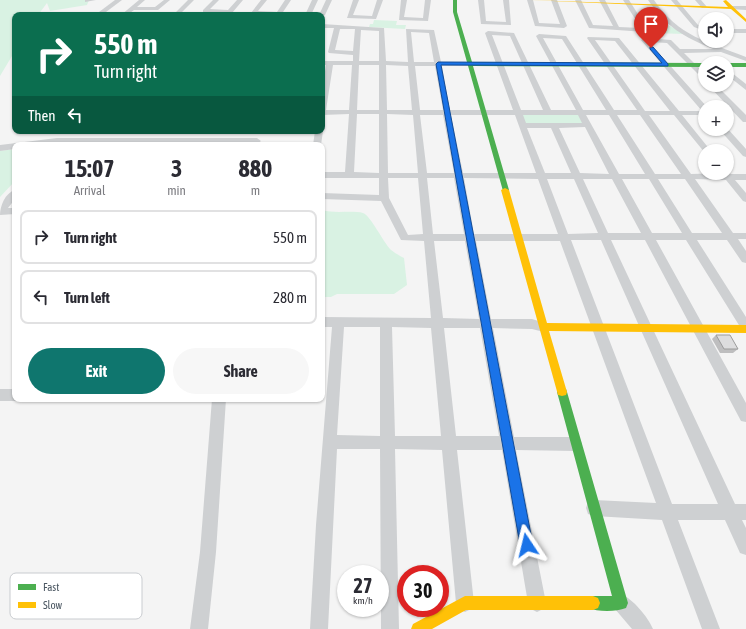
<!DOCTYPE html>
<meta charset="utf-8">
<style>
:root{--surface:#fff;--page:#f7f7f7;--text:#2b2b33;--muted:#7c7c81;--line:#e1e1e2;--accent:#0f766e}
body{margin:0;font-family:"Asap Condensed",sans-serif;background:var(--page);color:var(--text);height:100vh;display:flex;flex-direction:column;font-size:15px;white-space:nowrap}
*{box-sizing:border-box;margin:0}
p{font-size:13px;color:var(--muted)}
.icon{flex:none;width:22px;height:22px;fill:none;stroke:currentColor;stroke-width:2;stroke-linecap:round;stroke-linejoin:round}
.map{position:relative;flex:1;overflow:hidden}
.side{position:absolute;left:12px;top:142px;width:313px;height:260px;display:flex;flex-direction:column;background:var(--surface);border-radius:8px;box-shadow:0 1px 3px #0004}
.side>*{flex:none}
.top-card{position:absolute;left:12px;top:12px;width:313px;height:122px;border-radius:8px;box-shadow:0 1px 3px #0004;background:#0b6e4f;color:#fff;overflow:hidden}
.tools{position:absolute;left:698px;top:12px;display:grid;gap:8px}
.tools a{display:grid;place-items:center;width:36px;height:36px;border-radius:50%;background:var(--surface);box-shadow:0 1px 3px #0004;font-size:20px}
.speed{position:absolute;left:337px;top:565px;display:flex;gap:8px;font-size:20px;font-weight:700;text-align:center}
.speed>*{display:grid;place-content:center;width:52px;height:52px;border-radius:50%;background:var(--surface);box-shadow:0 1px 3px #0004;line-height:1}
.speed small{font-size:10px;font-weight:400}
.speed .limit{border:6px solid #d22;background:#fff;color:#111}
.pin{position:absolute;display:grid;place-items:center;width:34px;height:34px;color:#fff;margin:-41px -17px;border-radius:50% 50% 50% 0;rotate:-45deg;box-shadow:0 0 4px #0007}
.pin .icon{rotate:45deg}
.me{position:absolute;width:44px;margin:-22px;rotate:350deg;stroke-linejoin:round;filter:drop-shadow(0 0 3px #0008)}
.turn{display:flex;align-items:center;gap:14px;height:84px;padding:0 16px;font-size:18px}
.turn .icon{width:52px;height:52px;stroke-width:2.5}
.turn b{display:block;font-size:28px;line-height:34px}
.then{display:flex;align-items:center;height:38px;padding:0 16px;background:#0003;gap:8px;font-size:15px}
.eta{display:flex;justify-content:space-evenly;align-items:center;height:68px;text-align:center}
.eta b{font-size:24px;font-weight:700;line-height:28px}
.button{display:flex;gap:8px;margin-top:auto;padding:8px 16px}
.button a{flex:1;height:46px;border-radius:24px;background:var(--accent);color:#fff;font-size:16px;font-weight:700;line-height:46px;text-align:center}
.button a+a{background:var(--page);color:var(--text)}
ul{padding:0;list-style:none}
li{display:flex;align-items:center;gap:12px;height:54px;margin:0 8px 6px;padding:0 8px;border:2px solid var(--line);border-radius:8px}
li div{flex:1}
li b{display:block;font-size:15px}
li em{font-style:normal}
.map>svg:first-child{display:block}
.green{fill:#d9f2e3}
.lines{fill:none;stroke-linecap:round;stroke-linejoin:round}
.street{fill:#ced0d2;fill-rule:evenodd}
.fast{fill:#4caf50;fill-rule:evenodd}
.slow{fill:#ffc107;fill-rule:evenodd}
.wall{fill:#bebebf}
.building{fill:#ddddde;stroke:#9b9b9b}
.route{fill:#1a73e8;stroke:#114b97}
.key{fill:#fff;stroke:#c9ccd0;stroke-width:1}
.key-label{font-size:11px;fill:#4a5661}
</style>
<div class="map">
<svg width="746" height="629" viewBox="0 0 746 629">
<rect width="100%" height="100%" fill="#f4f4f4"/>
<!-- green -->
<path class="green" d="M0 0H89L87 5 50 11 47 3 38 15H15V51L0 76Z
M374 20 397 21 396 25H406L405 29 369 27 370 24H373Z
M644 23 666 24 685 34 651 33Z
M523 114H579L585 125 525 123 522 115Z
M15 149V181L0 197V151Z
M322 210C335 214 352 210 363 213 371 216 383 242 391 250 395 253 400 256 404 258L407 285 394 294H337L331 297H322Z"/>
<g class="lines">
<!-- street -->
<path class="street" d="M85 0H96L85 2Z
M115 0H122L102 15H95Z
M139 0H145L137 7H155L164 0H170L158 10H134L127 15H121Z
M188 0H194L179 15H173Z
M213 0H219L210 9 228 10 237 0H243L232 13 203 12V10Z
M261 0H267L258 11 277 12 285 0H291L281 15 252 14 251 13Z
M312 0H318L311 15H305Z
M326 0H332L325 15 322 17V15H319Z
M353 0H359L353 15 372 16 377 0H383L376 19 347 18Z
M401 0H407L404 17 423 18 425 0H431L428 21 399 20Z
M478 0H484L486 21 506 22 503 0H509L511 25 481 24Z
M527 0H533L539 23 560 24 551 0H557L567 26 564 28 535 26Z
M575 0H581L593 25 613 26 599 0H605L619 27 641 28 623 0H629L648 30 645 32 589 28Z
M648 0H654C678 36 708 42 746 57V61L721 52 684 53 705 74V80L703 79 667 43 649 42 707 107H705V115H682L711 151H705V153L674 115H649L691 174 727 173V172L731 174H746V180H735L746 193V202L743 201 726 180 695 179 733 233H746V239H738L746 251V263L742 262 727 240H697L746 317V332L742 330 686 240H656L746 403V422L741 421 645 240H611L735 504H746V520H742L746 528V555L740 553 725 520H678L720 629H702L662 520 594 516 588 514 586 508 588 502 594 500 656 503 560 241H476L491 319H532L548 324 550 327 548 330 544 332 532 329 493 328 514 437H575L580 439 582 444 580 449 575 451 516 450 546 603 543 609 537 612 531 609 528 603 502 450H457L474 603 471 609 465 612 459 609 456 603 442 450 395 449 399 629H381L380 449H337L328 629H310L316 525 332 327H322V317L431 318 424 241 401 240 381 201 322 199V193L379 195V178H322V172H345L349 114 322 115V90L326 65H322V61H353V55L329 53 328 52 334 28H322V24L384 28 386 61 408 62 406 29 434 30 441 62H470L473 64 470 66H442L450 110H513L485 33 488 31 514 33 551 110H576L536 36 539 34 566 36 614 110H637L587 38 588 37 619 38 679 111H702L641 40 644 38 671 40 680 49H713C684 37 666 27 648 0ZM340 29H355L353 51 335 50ZM361 30 379 31V61H359ZM411 32 429 33 434 62H414ZM492 35 510 36 543 110H521ZM543 38 562 39 606 110H583ZM595 40 615 41 670 111H645ZM333 65H352L349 110H326ZM359 65H379V110H357ZM386 65 408 66 412 110H387ZM415 66H435L443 110H420ZM357 114H379V173L354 172ZM387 114 413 115 418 173H388ZM420 115H443L454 173H427ZM451 115H515L536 173H463ZM523 115H578L582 123H526ZM586 115H609L645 174H619ZM617 115H640L681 174H655ZM585 127 609 174 580 173 559 128ZM527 128H551L571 173H545ZM388 178H418L423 234 408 235 389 198ZM427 178H454L464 234H433ZM464 178 538 179 558 234H474ZM547 179H574L598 233 568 234ZM583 179H612L641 233H608ZM622 179H649L682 233H652ZM658 179H685L722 233H692ZM571 240H601L718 504H672ZM434 241H465L479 319 443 318ZM344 327H380V436L337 435ZM392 327 431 328 441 436H395ZM444 328H480L499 436H456Z
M671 0H677L698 25 705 27V31L694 27Z
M695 0H701L707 7 702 8Z
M732 6H746V10L730 9V7Z
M727 29H746V33H727Z
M727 69 746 84V90L727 75Z
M708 85H716L746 115V122H743Z
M727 128 746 149V157L743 156 719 129Z
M322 129 323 131 321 145H313L315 131H322Z
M57 138H257L261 141 257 144H57L15 145V149L0 151V145Z
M15 190V199L8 208H15V214L0 215C0 206 5 193 15 190Z
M0 389H15V399H20L15 401H0Z
M212 399H226L216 552 208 629H190L200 552Z
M621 594C633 599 648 617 653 629H632L615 609 612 603 615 597Z"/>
<!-- fast -->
<path class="fast" d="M453 0H457V12L472 62 705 63V67L473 66 509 190 505 192 503 191 453 12Z
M727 63H746V67H727Z
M562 388 566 389 567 392 628 603 626 608C616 612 598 612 588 608L586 603 588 598 593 596H612L557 392 558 389Z"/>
<!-- slow -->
<path class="slow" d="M530 0 728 7 723 1 726 0 746 19V22L731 9Z
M505 188 509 190 547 323 746 325V333L549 331 567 392 566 395 562 396 558 395 501 190Z
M465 596H593L598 598 600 603 598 608 593 610H466L432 629H411L413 624Z"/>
</g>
<!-- wall -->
<path class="wall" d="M716 335 738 349 733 353H720L712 339Z"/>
<!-- building -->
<path class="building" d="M716 335H730L738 349H724Z"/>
<!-- route -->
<path class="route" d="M650 47H653L668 64V66L441 65 533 545 531 550 527 551 522 550 520 545 436 64 438 62 662 63 650 49Z"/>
<!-- legend -->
<rect x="10" y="573" width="132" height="46" rx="6" class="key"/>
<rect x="18" y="584" width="18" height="6" fill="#4caf50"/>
<rect x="18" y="602" width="18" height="6" fill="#ffc107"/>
<g class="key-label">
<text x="43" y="591">Fast</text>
<text x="43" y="609">Slow</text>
</g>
</svg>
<div class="tools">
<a><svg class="icon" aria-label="sound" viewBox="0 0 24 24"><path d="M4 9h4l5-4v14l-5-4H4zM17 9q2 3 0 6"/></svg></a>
<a><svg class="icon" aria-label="layers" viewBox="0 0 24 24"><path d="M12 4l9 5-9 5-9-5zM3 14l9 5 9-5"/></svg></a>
<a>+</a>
<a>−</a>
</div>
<div class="speed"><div>27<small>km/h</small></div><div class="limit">30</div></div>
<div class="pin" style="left:651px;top:48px;background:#d93025"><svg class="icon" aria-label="arrive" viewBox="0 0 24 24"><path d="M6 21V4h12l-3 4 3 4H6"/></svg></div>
<svg class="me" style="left:527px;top:545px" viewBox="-20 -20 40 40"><path d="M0-17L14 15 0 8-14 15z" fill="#1a73e8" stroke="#fff" stroke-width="4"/></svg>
<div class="top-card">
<div class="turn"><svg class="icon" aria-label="right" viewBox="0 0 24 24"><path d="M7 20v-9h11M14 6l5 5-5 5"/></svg><div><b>550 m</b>Turn right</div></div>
<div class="then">Then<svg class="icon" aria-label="left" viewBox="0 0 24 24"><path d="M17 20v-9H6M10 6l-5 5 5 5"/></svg></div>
</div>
<section class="side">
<div class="eta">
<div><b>15:07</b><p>Arrival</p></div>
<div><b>3</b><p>min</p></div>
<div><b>880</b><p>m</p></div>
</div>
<ul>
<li><svg class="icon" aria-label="right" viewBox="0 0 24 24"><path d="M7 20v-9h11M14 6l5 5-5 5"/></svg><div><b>Turn right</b></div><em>550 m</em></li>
<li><svg class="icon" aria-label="left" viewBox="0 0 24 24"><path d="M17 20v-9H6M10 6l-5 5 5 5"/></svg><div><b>Turn left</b></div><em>280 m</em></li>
</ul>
<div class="button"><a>Exit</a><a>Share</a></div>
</section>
</div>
